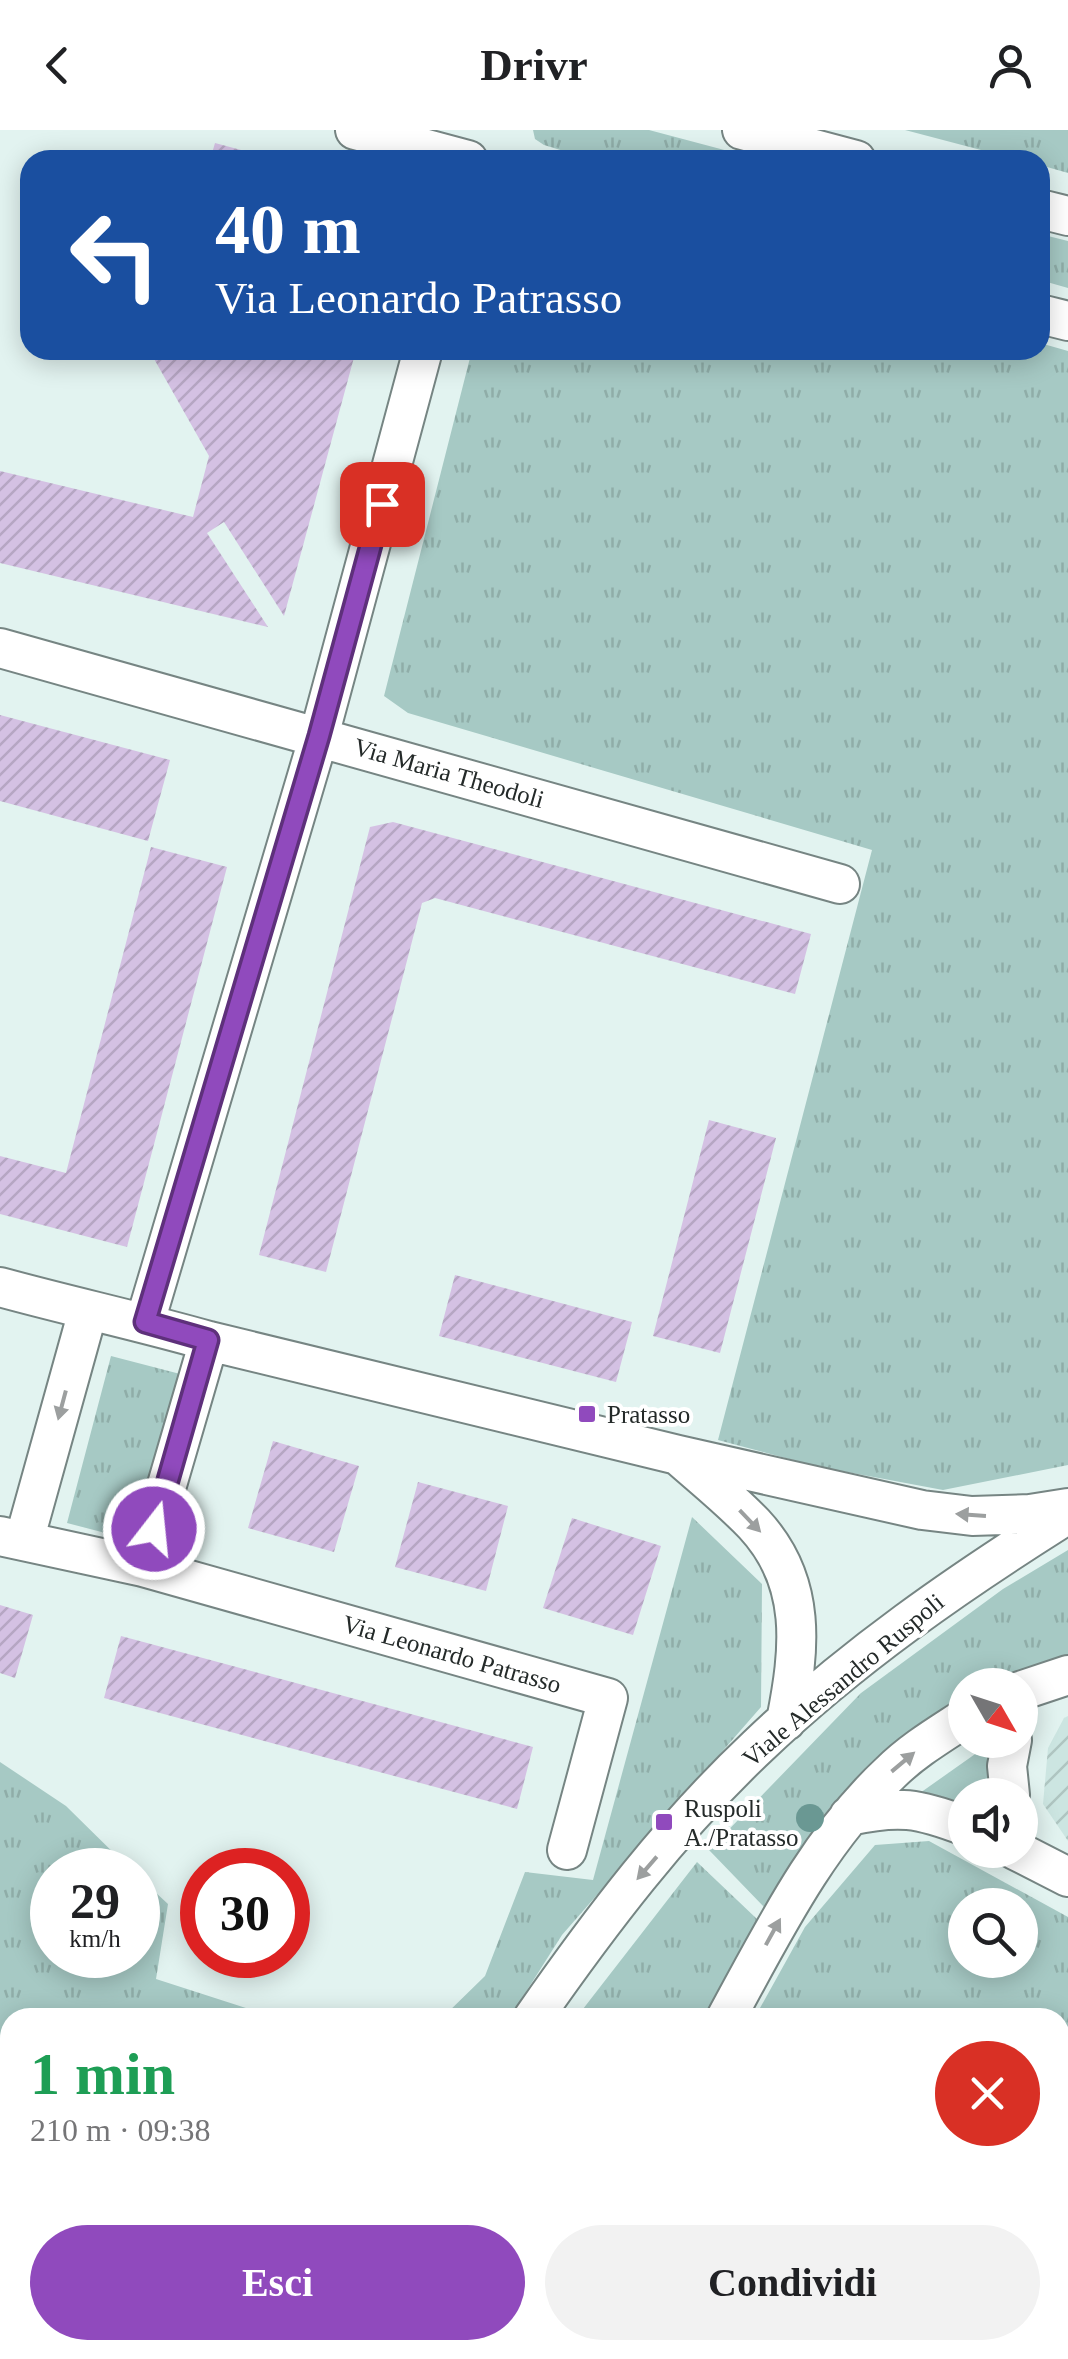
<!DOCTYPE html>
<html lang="it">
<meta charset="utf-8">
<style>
:root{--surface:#fff;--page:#f2f2f2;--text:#202124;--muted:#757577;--accent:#904abd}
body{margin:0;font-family:"Times New Roman",serif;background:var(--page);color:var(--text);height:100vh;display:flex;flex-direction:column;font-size:38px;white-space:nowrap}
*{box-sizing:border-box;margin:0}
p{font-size:32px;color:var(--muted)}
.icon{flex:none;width:55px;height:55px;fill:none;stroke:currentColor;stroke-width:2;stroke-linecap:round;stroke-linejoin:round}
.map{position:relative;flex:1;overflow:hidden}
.details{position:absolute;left:0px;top:1878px;width:1070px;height:352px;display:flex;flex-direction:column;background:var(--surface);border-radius:30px 30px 0 0;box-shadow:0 5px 25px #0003}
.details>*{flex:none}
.banner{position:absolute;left:20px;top:20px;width:1030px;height:210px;border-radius:30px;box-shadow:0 5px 25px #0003;background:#1a4fa0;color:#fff;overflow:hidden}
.needle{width:65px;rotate:129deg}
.fabs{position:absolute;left:948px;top:1538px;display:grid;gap:20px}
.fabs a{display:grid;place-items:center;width:90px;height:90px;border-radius:50%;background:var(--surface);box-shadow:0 5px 25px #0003;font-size:50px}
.speed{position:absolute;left:30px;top:1718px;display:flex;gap:20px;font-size:50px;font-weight:700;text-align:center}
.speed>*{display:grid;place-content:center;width:130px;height:130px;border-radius:50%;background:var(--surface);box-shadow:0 5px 25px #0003;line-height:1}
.speed small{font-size:25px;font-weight:400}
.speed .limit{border:15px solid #d22;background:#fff;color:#111}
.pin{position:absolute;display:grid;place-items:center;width:85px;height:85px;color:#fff;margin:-42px;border-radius:20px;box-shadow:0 5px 15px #0006}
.me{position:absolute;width:110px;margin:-55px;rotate:16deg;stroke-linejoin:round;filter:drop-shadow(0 0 8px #0008)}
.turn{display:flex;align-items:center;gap:35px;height:210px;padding:0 30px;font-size:45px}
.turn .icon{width:130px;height:130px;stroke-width:2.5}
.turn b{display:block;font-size:70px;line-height:85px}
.round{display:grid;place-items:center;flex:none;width:105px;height:105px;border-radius:52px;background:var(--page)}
.head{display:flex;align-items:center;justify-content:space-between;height:170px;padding:0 30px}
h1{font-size:60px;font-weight:600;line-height:75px;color:#1e9e55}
.button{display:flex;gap:20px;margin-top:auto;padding:20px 30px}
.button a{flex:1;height:115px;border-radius:60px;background:var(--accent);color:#fff;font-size:40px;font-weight:600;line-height:115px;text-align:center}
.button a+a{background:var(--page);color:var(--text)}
header{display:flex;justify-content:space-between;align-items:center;height:130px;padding:0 30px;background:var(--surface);font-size:45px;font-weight:600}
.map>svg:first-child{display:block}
.industrial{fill:url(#industrial-furrows)}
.grass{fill:url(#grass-tufts);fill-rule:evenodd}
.building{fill:url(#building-hatch)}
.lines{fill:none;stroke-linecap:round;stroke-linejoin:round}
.minor-casing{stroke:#768583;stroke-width:42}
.minor{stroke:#fff;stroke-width:38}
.tree{fill:#6a9893}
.oneway{fill:#9c9f9f}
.route-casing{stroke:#5e307b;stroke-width:25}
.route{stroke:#904abd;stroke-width:18}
.poi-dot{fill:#904abd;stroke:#fff;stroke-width:4}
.labels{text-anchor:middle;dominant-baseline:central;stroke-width:8;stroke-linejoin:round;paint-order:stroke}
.street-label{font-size:25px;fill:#242a29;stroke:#fff}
.poi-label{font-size:25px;fill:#242a29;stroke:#fff;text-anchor:start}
</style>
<header><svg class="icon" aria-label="back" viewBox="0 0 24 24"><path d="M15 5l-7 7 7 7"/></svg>Drivr<svg class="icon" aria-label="person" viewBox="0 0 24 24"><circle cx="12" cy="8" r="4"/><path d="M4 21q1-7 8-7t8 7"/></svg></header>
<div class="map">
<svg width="1068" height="2229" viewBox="0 0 1068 2229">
<defs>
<pattern id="industrial-furrows" width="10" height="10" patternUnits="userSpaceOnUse" patternTransform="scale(2.5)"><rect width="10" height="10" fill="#cce5e1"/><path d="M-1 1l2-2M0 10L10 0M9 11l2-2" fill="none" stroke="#afc5c1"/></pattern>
<pattern id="grass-tufts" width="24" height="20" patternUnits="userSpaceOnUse" patternTransform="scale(2.5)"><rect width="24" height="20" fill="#a6c9c4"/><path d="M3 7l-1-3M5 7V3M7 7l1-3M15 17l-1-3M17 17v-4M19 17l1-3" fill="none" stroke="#8fada8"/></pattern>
<pattern id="building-hatch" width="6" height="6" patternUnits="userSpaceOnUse" patternTransform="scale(2.5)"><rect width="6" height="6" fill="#d4c1e3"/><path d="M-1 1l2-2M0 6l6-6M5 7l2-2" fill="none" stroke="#b6a6c3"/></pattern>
</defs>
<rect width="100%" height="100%" fill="#e2f3f0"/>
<!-- industrial -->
<path class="industrial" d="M1068 1586V1711L1043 1674 1048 1618 1064 1588Z
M0 2135H10V2220H221L243 2229H0Z"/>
<!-- grass -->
<path class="grass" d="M533 0H649L762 30H593L544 15 535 9Z
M905 0H1068V43L1040 35V30H1019Z
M1040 104 1068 111V158L1040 150Z
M1040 213 1068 221V1335L943 1360 815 1336 718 1310 872 720 408 583 384 566 472 220H1040Z
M111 1226 184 1245 140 1412 67 1393Z
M692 1387 762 1454 761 1577 562 1805 510 1887 442 1888 485 1846 525 1742 593 1750Z
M1068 1420V1536L1020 1555H965V1580L886 1633 780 1751 764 1777 709 1720 861 1563 1003 1459Z
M995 1610 1002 1665H965V1690L920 1663Z
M0 1632 66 1676 131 1740H52V1825H138V1746L168 1774 156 1849 274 1887 10 1888V2135H0Z
M929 1711 1068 1787V2229H537L544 2220H1060V1888L755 1887 805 1797 875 1715ZM965 1775H1020V1830H965Z
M697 1732 757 1789 709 1887 576 1888Z
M380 2220H486L478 2229H375Z"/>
<!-- building -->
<path class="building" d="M215 13 275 29 274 30H210Z
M149 220H356L284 486 224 392 207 403 268 497 0 433V341L193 387 209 326Z
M0 585 170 630 148 711 0 671Z
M393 692 811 804 795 864 435 768 422 773 326 1142 259 1125 370 697Z
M151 717 227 737 127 1117 0 1084V1026L66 1043Z
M709 990 776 1008 720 1223 653 1206Z
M455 1145 632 1192 616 1252 439 1206Z
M273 1311 359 1336 334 1422 248 1398Z
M418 1352 508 1376 486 1461 395 1437Z
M572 1388 661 1416 633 1505 543 1478Z
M0 1475 33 1485 15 1548 0 1543Z
M121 1506 533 1617 517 1679 104 1568Z
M53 2220H74L72 2229H50Z"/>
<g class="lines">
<!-- minor casing -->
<g class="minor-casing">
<path id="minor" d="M355 0 468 30
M742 0 856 30
M1040 79 1068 86
M1040 184 1068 191
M0 518 840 754
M0 1157C69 1176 139 1191 209 1211L678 1325 922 1380 972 1386 1030 1384 1068 1378
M145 1192 319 606 423 220
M680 1327C705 1349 731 1370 754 1394 808 1452 800 1520 786 1591
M0 1406 143 1437 608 1568 567 1720
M24 1411 88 1181
M143 1437 209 1211
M1020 1561 1068 1545
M1010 1665 1007 1636 1012 1610
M849 1686C899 1675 918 1678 965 1696
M1015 1720 1068 1747
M533 1888C600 1792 672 1697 757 1617 851 1527 958 1453 1068 1384
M726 1888C773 1802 818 1710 890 1643 912 1621 939 1605 965 1588
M336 2229 343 2220
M486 2229 493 2220"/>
</g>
<!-- minor -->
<use href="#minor" class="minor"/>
</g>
<!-- trees -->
<circle class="tree" cx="810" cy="1688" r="14"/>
<!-- one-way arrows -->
<defs><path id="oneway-solid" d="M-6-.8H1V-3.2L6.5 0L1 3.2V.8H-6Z" transform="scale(2.5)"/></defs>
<g class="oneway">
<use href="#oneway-solid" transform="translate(62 1275) rotate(105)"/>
<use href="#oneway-solid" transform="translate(971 1385) rotate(-176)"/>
<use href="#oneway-solid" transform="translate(750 1391) rotate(46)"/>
<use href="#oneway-solid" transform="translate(903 1632) rotate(-40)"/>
<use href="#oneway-solid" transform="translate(647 1738) rotate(131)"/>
<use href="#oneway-solid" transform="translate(773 1802) rotate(-61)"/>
</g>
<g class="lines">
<!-- route casing -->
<g class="route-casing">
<path id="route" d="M154 1399 208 1210 145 1192 319 606 382 374"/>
</g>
<!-- route -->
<use href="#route" class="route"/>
</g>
<!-- markers -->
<g class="poi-dot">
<rect x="577" y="1274" width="20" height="20" rx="5"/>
<rect x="654" y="1682" width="20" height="20" rx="5"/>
</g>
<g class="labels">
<!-- street labels -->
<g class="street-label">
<text transform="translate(449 643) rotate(16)">Via Maria Theodoli</text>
<text transform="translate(452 1524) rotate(16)">Via Leonardo Patrasso</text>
<text transform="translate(843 1550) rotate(-40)">Viale Alessandro Ruspoli</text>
</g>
<!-- poi labels -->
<g class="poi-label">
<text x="607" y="1284">Pratasso</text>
<text x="684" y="1678">Ruspoli<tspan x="684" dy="29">A./Pratasso</tspan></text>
</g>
</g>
</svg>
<div class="fabs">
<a><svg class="needle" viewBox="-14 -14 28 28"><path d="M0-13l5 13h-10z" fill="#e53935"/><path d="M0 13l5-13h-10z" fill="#757577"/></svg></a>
<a><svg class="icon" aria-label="sound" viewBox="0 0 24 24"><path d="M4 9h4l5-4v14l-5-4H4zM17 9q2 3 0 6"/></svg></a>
<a><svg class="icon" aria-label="search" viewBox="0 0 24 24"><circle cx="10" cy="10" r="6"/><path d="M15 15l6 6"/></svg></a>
</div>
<div class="speed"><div>29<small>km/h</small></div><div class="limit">30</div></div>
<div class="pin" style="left:382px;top:374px;background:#d93025"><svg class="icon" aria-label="arrive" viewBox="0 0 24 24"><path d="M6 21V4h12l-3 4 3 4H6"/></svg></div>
<svg class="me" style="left:154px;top:1399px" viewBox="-20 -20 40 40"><circle r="17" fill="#904abd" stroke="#fff" stroke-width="3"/><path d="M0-11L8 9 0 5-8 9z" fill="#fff"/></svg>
<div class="banner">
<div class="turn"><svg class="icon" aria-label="left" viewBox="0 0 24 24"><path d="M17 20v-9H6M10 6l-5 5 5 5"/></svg><div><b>40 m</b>Via Leonardo Patrasso</div></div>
</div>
<section class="details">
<div class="head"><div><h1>1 min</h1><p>210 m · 09:38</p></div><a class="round" style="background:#d93025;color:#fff"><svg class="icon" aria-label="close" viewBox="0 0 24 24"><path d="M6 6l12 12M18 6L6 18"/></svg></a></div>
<div class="button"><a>Esci</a><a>Condividi</a></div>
</section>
</div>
